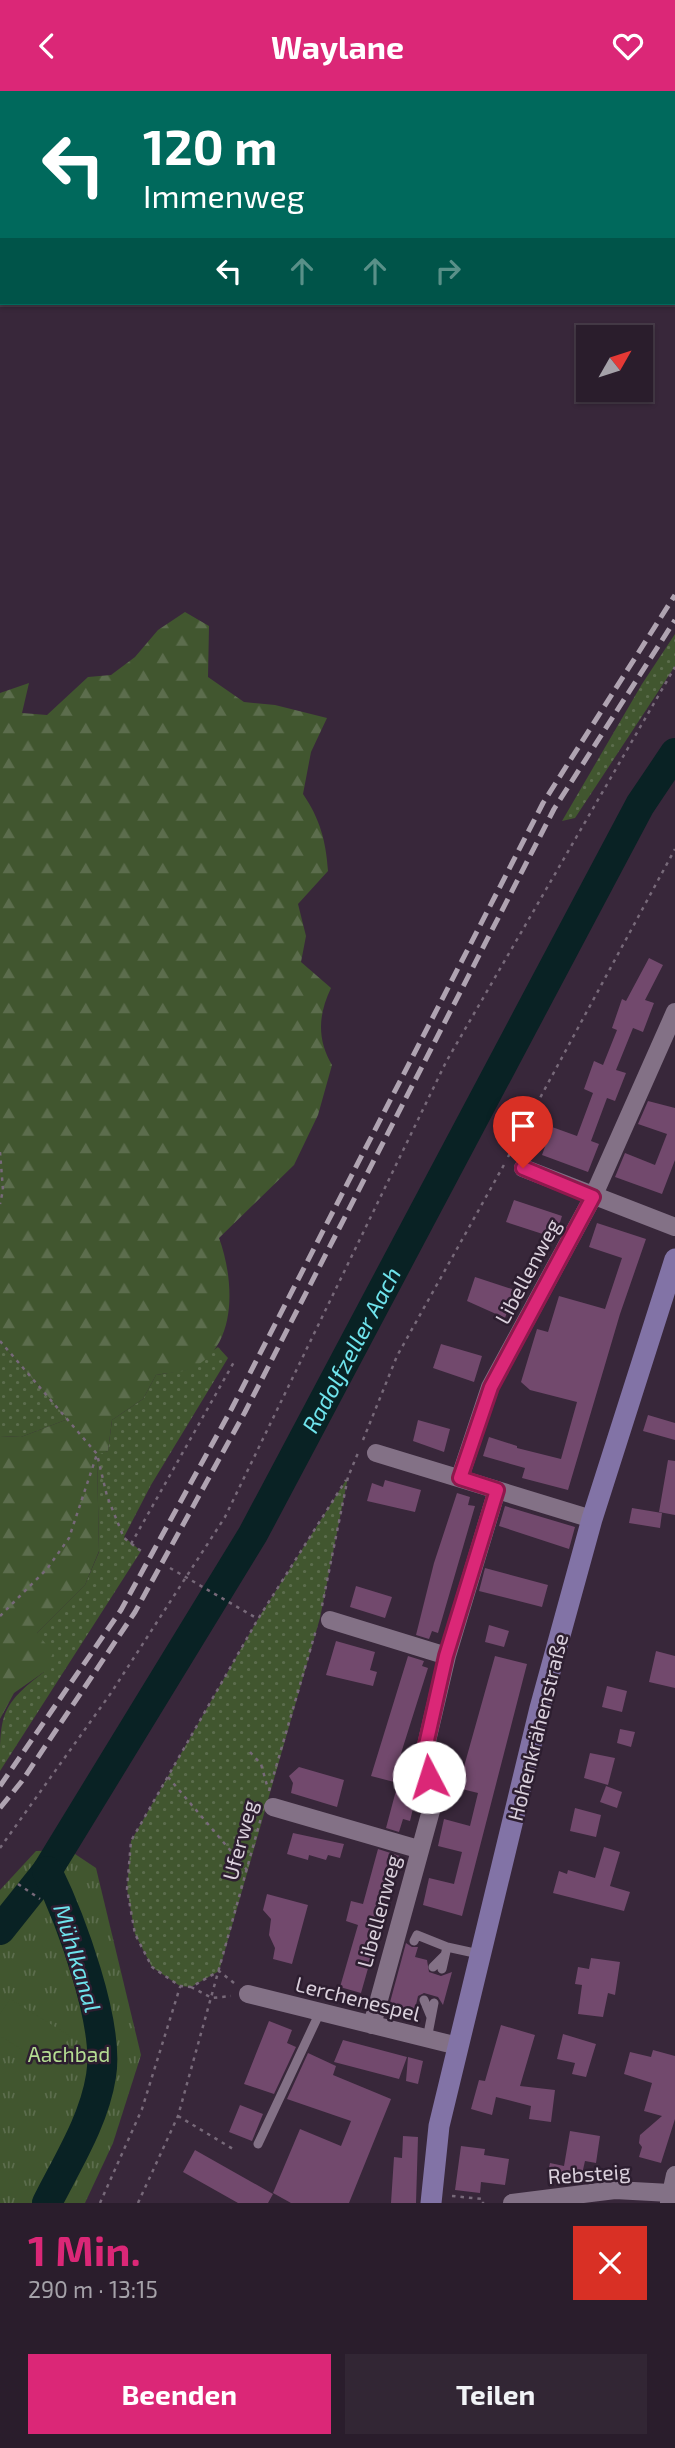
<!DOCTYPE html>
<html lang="de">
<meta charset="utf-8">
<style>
:root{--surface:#2a1d2c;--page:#322634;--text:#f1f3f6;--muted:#a5a2a9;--line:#463b48;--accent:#db2777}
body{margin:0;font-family:"Exo 2",sans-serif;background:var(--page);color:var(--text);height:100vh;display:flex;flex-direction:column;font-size:26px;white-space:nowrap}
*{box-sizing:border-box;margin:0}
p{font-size:23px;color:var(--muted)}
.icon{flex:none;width:38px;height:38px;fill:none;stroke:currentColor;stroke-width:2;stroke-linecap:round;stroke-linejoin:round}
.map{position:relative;height:2112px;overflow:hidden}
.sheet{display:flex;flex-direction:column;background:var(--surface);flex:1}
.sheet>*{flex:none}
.guide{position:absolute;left:0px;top:0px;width:676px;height:214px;box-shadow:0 2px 5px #0004,0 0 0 2px var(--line);background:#00695c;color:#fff;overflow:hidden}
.needle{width:46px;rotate:51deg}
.buttons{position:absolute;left:576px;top:234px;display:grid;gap:14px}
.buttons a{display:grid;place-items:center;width:77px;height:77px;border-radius:0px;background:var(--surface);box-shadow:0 2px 5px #0004,0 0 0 2px var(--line);font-size:35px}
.pin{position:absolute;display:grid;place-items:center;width:60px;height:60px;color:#fff;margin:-72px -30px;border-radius:50% 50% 50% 0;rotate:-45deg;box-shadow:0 0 7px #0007}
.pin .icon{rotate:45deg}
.me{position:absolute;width:77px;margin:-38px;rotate:355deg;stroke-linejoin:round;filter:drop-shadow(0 0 5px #0008)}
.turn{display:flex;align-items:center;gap:24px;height:147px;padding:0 28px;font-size:32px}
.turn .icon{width:91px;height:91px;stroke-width:2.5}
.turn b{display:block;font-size:49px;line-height:60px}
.lanes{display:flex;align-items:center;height:66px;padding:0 28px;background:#0003;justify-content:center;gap:35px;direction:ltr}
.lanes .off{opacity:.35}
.round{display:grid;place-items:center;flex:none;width:74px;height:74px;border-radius:0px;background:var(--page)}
.headline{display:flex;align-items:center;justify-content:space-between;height:119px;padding:0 28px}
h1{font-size:42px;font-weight:700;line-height:52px;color:var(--accent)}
.button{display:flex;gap:14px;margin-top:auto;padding:14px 28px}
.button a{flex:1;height:80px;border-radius:0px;background:var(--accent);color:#fff;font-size:28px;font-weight:700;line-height:80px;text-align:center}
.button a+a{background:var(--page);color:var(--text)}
header{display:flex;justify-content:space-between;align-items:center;height:91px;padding:0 28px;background:var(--accent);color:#fff;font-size:32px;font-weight:700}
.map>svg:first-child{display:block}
.grass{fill:url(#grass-dots)}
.forest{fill:url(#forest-firs)}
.park{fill:url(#park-tufts)}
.pitch{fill:#41562f}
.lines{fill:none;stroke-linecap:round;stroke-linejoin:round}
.river{stroke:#092224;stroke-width:30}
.building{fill:#72496d}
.path{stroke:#776979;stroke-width:2.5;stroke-dasharray:3.5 5;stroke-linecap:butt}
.service{stroke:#837186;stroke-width:9}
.minor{stroke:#837186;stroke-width:18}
.secondary{stroke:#8273a6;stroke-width:21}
.rail{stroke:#afa3b1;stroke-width:5;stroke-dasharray:14 7;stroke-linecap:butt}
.route-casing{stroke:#8e194d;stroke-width:18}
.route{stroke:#db2777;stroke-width:12}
.labels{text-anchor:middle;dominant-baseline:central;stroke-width:5;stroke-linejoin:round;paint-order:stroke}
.street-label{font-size:21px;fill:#dad0dc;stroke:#2d1e30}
.park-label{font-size:21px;fill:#b4dc92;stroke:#2d1e30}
.water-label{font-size:23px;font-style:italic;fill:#6fe4ed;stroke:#2d1e30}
</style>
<header><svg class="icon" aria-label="back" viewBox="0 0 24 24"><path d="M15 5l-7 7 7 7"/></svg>Waylane<svg class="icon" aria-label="heart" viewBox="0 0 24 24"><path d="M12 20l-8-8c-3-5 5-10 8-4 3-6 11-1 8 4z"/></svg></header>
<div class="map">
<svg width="675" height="2112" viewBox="0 0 675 2112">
<defs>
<pattern id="grass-dots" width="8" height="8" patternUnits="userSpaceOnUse" patternTransform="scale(1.75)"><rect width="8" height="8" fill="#41562f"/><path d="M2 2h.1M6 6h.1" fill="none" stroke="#5c6d4d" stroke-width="1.8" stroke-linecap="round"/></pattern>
<pattern id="forest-firs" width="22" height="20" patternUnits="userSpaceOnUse" patternTransform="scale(1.75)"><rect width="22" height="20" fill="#41562f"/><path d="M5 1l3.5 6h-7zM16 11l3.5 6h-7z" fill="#5c6d4d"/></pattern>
<pattern id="park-tufts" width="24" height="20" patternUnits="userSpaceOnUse" patternTransform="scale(1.75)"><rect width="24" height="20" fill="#41562f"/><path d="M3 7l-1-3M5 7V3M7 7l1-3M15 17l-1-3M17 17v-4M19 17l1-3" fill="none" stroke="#5c6d4d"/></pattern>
</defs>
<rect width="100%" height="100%" fill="#38273a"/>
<!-- grass -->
<path class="grass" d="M675 543V575L575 727 562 730 642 593Z
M0 1251 68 1328 21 1346 0 1345Z
M218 1256 228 1267 151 1394 124 1446 141 1460 0 1680C0 1625 0 1614 44 1581L37 1542 85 1494 99 1461 97 1363 108 1360 112 1329 143 1308 156 1284 186 1279Z
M348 1386 320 1527 219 1880 191 1896 180 1895 152 1876 135 1843 127 1798 131 1750 258 1528Z"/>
<!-- forest -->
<path class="forest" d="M185 521 209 535 208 586 244 611 275 614 327 627 311 661 303 703C320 728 326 750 328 780L298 813 306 845 301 871 331 897C318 924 317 948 332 974L318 1024 294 1074 219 1147C235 1190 239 1263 184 1280 175 1282 165 1282 156 1284L143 1308 112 1329 108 1360 97 1364 99 1460 85 1494 37 1542 53 1562 44 1581 14 1602 0 1628V1345L21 1346 68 1328 0 1251V602L29 592 22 622 47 624 88 586 111 584 135 566 158 539Z"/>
<!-- park -->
<path class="park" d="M69 1759 96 1777 141 1964 113 2052 85 2112H0V1799L36 1760Z"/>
<!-- pitch -->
<path class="pitch" d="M10 1908 70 1945 51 1976 0 1945V1923Z"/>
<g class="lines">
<!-- river -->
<g class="river">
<path id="s1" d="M0 1839 47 1780 253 1443 640 714 675 662"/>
<path d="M47 2112C67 2072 94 2030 101 1985 110 1933 70 1827 47 1780"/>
</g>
</g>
<!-- building -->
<path class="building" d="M649 867 663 874 645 909 654 912 643 941 633 937 616 979 626 982 615 1010 607 1007 591 1050 599 1053 588 1081 542 1064 552 1036 577 1045 593 1002 584 998 594 970 603 974 617 939 612 937 622 908 626 910Z
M648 1010 675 1017V1069L662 1103 615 1086 625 1062 655 1074 667 1043 638 1033Z
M514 1109 562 1125 555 1147 506 1131Z
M597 1132 646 1148 620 1223 568 1399 522 1387 525 1377 483 1365 489 1346 517 1355V1357L561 1368 577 1311 530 1299 521 1291 537 1238 548 1241 559 1205 605 1218 622 1167 589 1156Z
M475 1186 515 1199 505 1227 467 1210Z
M441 1253 482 1265 474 1291 433 1277Z
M648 1324 675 1332V1349L643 1340Z
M418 1329 450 1338 444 1361 413 1350Z
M668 1369 675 1370V1424L659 1421Z
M385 1389 421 1399 415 1421 367 1410 372 1392 383 1396Z
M457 1402 470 1406 468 1414 475 1415 438 1542 432 1540 429 1548 416 1544 434 1472Z
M505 1415 575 1436 569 1458 499 1435Z
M632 1417 662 1422 660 1437 629 1432Z
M485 1477 548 1494 542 1516 479 1500Z
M356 1495 392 1506 385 1527 350 1516Z
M489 1534 509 1540 504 1556 485 1551Z
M336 1550 375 1561 370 1579 377 1581 373 1595 326 1584Z
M656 1560 675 1565V1597L649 1591Z
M408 1565 424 1570 422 1575 428 1577 397 1675 409 1678 404 1693 418 1697 410 1730 403 1728 399 1741 386 1737 398 1692 371 1685Z
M495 1565 527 1573 462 1825 423 1814 429 1787 454 1793 462 1761 438 1755 444 1728 470 1735 478 1702 458 1697Z
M607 1595 627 1600 622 1621 602 1616Z
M620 1638 635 1641 631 1656 617 1652Z
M590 1662 615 1667 608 1694 584 1687Z
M299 1676 344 1689 337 1716 291 1702 293 1692 289 1685Z
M606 1695 622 1701 617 1717 600 1711Z
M575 1717 601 1724 596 1746 570 1740Z
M293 1742 344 1753 340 1767 328 1764 326 1769 309 1764 308 1769 287 1763Z
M604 1756 620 1761 610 1795 630 1801 624 1820 553 1802 559 1780 567 1783 568 1779 595 1787Z
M378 1758 400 1765 361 1902 340 1896 358 1834 346 1830 351 1810 363 1813Z
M267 1803 308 1814 292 1873 273 1868 275 1857 269 1844 271 1828 263 1819Z
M406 1852 412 1856H418L415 1866 427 1869 429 1881 441 1885 452 1881 443 1914 438 1906 424 1902 418 1905 414 1923 389 1915Z
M591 1867 620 1871 615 1904 608 1902 603 1926 578 1923 582 1894 575 1893 578 1876 589 1878Z
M269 1930 292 1939 287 1952 296 1956 274 2003 244 1993Z
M501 1934 535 1944 520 1995 555 1999 551 2031 529 2028 531 2015 496 2006 492 2024 471 2018 479 1989 485 1990Z
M563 1943 596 1953 586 1986 572 1983 575 1972 557 1968Z
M343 1949 407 1966 399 1988 334 1971Z
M653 1959 675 1965V2028L661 2072 639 2066 642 2056 639 2052 640 2044 662 2025 644 2020 652 1992 624 1983 630 1961 651 1966Z
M308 1962 336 1975 333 1984 391 2008 349 2112H291L273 2102 300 2038 341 2055 351 2030 287 2008Z
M408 1966 423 1970 418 1993 406 1990Z
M240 2014 263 2023 252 2050 229 2041Z
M570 2040 600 2045 596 2072 585 2070 580 2092 547 2086 550 2072 564 2075Z
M403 2045 418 2046 416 2112H391L394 2066 402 2067Z
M461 2055 485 2058 484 2064 509 2068 505 2094 481 2091 480 2102 455 2099Z
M195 2059 273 2103 268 2112H238L183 2081Z"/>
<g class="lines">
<!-- path -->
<path class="path" d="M0 1061 3 1099 0 1113
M508 1066 675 758
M0 1250 97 1363 107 1405 124 1447 141 1460
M363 1349 397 1265 505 1072
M131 1453 234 1271
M170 1477 258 1528
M322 1515 348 1386 358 1362
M0 1525 47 1478 69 1447 97 1363
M250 1661 261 1673 268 1698
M168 1686 247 1779
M269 1700 316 1539
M0 1757 111 1602 225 1426 446 971 675 576
M18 1793 40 1808
M234 1892 219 1880 191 1896 180 1895 152 1876 135 1843 127 1798 131 1750 258 1528 346 1389
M191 1896 212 1907 231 1905
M178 2025 233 2058
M452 2105 483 2108V2112
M100 2112 142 2018 180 1896
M138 2112 178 2025 261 1727"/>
<!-- service -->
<path class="service" d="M414 1850 417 1844 447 1856
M433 1876 445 1864
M442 1878 447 1856 479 1863
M424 1909 431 1926
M427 1948 434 1912
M258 2053 320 1921"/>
<!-- minor -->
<path class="minor" d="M523 1077 675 1136
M376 1362 592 1428
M460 1386 490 1296 593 1106 675 921
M330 1529 447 1565
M273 1716 418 1758
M248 1903 458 1955
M372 1934 435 1705 423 1667 447 1565 497 1399
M512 2112 615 2099 670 2102
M669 2112 675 2084"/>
<!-- secondary -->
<path class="secondary" d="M431 2112 439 2035 540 1617 592 1428 675 1168"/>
<!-- rail -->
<path class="rail" d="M0 1695 121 1519 232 1317 543 712 675 504
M0 1717 22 1690 135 1521 245 1321 554 718 675 529"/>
</g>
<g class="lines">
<!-- route casing -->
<g class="route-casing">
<path id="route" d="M429 1686 423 1667 446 1565 497 1399 460 1387 491 1296 593 1106 523 1077"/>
</g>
<!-- route -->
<use href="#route" class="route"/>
</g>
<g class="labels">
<!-- street labels -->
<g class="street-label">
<text transform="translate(527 1180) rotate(-62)">Libellenweg</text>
<text transform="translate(537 1636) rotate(-76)">Hohenkrähenstraße</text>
<text transform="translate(239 1749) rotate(-75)">Uferweg</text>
<text transform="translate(378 1820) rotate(-75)">Libellenweg</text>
<text transform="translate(358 1907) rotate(14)">Lerchenespel</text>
<text transform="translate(589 2082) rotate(-4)">Rebsteig</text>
</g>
<!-- park labels -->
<g class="park-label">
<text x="69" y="1962">Aachbad</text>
</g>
<!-- water labels -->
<g class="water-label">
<text stroke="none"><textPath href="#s1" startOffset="679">Radolfzeller Aach</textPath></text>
<text transform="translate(78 1867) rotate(73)">Mühlkanal</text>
</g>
</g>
</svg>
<div class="buttons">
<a><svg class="needle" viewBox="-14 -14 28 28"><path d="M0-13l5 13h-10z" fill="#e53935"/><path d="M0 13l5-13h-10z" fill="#a5a2a9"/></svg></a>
</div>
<div class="pin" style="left:523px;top:1077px;background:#d93025"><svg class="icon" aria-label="arrive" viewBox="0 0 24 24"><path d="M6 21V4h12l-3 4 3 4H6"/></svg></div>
<svg class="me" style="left:429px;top:1686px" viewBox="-20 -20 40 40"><circle r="19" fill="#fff"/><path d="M0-13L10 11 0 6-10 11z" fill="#db2777"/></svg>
<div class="guide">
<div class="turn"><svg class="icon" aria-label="left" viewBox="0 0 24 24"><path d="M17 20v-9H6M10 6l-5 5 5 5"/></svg><div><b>120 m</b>Immenweg</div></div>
<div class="lanes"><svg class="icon" aria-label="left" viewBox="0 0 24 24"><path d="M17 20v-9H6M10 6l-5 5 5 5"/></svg><svg class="icon off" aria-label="ahead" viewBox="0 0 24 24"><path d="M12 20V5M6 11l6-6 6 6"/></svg><svg class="icon off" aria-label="ahead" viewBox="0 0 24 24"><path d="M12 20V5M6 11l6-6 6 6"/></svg><svg class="icon off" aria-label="right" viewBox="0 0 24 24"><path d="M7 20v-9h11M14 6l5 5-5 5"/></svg></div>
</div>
</div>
<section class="sheet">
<div class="headline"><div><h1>1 Min.</h1><p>290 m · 13:15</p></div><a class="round" style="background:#d93025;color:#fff"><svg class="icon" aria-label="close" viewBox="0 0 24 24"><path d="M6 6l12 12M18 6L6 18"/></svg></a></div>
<div class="button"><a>Beenden</a><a>Teilen</a></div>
</section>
